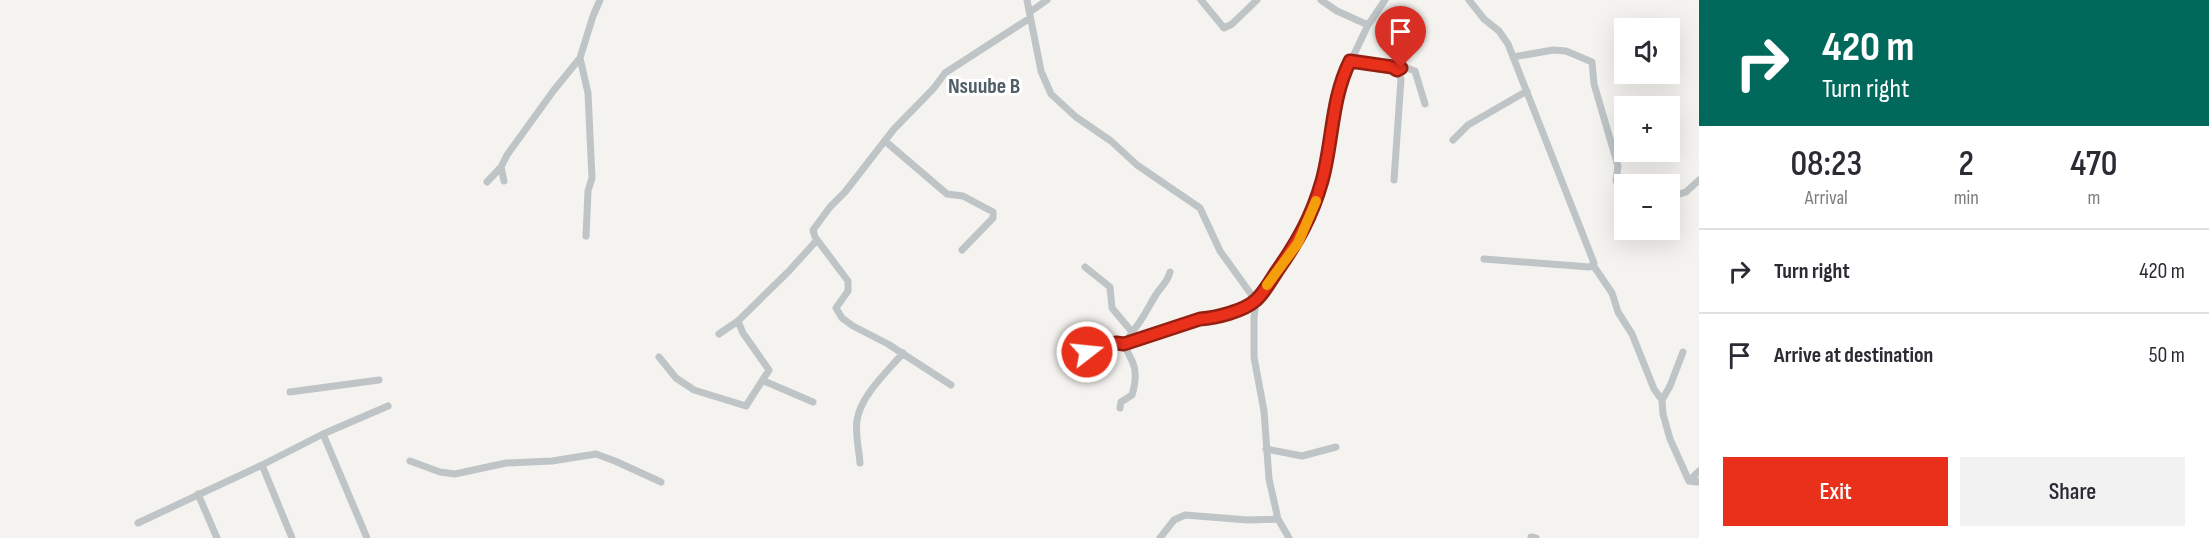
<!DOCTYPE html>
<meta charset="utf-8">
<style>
:root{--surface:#fff;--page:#f2f2f3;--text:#2b2b33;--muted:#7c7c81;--line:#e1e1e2;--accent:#e8301b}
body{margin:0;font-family:"Sofia Sans Condensed",sans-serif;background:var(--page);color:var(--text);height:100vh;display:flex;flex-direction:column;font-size:22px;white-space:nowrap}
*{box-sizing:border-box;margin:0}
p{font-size:20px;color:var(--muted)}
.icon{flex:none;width:33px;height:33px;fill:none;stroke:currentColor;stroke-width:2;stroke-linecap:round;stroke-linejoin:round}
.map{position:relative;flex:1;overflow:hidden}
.details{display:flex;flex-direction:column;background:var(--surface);width:510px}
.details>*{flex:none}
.hud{background:#00695c;color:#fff;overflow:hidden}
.controls{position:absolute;left:1614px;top:18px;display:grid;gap:12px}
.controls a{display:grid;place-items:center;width:66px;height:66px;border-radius:0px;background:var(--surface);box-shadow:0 6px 24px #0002;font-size:30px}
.pin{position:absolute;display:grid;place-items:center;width:51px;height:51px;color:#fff;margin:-62px -26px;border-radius:50% 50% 50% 0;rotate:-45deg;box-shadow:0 0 6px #0007}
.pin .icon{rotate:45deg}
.me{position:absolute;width:66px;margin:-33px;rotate:74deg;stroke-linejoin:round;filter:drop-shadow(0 0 4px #0008)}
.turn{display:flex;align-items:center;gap:21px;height:126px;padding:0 24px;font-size:27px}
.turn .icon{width:78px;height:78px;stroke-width:2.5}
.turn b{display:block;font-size:42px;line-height:51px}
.eta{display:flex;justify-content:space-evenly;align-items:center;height:102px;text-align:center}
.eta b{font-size:36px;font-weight:600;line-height:42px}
.button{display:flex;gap:12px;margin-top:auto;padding:12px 24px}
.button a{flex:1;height:69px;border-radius:0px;background:var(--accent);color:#fff;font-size:24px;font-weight:600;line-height:69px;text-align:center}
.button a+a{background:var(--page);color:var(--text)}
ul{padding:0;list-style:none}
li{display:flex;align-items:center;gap:18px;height:84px;padding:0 24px;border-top:2px solid var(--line)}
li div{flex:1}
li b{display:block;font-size:22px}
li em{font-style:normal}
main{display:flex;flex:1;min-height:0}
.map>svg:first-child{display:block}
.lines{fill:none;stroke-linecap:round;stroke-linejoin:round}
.street{stroke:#bfc4c6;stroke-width:7}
.route-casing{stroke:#971f12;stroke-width:15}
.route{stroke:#e8301b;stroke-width:10}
.slow{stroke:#f59e0b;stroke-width:10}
.labels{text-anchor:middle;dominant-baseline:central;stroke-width:6;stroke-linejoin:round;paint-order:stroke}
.quarter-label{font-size:22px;font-weight:bold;fill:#505f66;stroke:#fff}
</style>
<main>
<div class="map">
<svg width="1699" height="538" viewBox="0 0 1699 538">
<rect width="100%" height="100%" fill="#f4f3ef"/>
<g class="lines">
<!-- street -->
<path class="street" d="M1027 0 1041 71 1051 94 1076 117 1111 141 1137 165 1200 208 1220 251 1256 301C1237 310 1220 317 1200 319L1124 344 1116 343 1087 352
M1201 0 1224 28 1232 24 1257 0
M1321 0 1337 11 1368 25
M1469 0 1484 19 1499 31 1508 44 1594 263 1590 267 1484 259
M1030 12 1047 0
M1513 57 1553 50 1566 51 1592 62 1594 84 1618 166 1616 181
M580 58 588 93 592 178 588 191 586 236
M1350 61 1392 67 1397 70 1401 79 1394 180
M1397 70 1407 68 1415 71 1425 104
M1453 140 1468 125 1527 91
M885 141 947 194 963 196 993 212V218L962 250
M504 181 501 167 507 155 554 90 580 58 593 16 600 0
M487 182 501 167
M1670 197 1686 192 1699 180
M1593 265 1612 293 1618 312 1632 334 1654 389 1662 400 1663 414 1670 439 1689 481 1696 482
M1085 267 1110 287 1112 308 1132 332 1126 342
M738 321 789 271 817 240
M1132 332C1143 320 1148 307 1157 293 1162 286 1168 281 1170 272
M659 357 676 378 694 390 746 406 769 370 743 333 738 321 719 334
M764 381 813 402
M951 385 888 344 853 326 842 318 836 308 848 291V281L815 237 813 230 830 207 845 192 894 129 934 88 945 73 1030 18
M290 392 379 380
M1662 400 1670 386 1683 352
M1120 408 1121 402 1132 395C1135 385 1137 373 1133 363 1130 356 1126 351 1125 343
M323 434 367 538
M1266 449 1302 456 1336 447
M410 461 440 472 455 474 506 463 552 461 596 454 615 461 661 482
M860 463C859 450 855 433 857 420 861 395 887 372 903 353
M262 465 292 538
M1697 482 1693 477 1699 471
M198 494 217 538
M138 523 262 465 323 434 388 406
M1531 537 1536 538
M1160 538 1174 520 1185 515 1248 520 1278 519
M1289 538 1278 519 1269 479 1264 411 1254 357V318L1256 301 1297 243 1308 222 1323 179 1337 96 1341 82 1368 25 1385 0"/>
</g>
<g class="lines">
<!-- route casing -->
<g class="route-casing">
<path id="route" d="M1087 352 1116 343 1124 344 1200 319C1216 318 1244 311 1256 300 1264 293 1271 280 1277 271 1298 241 1312 216 1322 181 1333 141 1331 99 1350 61L1392 67 1397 70 1401 68"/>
</g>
<!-- route -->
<use href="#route" class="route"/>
<!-- slow -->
<path class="slow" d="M1267 285 1298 243 1316 201"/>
</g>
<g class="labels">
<!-- quarter labels -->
<g class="quarter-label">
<text x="984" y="86">Nsuube B</text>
</g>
</g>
</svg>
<div class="controls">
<a><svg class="icon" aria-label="sound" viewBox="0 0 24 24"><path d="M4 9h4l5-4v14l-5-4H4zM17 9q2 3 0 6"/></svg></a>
<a>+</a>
<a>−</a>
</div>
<div class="pin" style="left:1401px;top:68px;background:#d93025"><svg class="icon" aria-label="arrive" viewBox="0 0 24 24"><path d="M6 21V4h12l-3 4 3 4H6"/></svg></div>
<svg class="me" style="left:1087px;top:352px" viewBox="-20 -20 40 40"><circle r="17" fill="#e8301b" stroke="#fff" stroke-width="3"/><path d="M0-11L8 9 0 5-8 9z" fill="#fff"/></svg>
</div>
<section class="details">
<div class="hud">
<div class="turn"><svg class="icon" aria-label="right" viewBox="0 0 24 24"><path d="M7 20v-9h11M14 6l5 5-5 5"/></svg><div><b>420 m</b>Turn right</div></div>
</div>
<div class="eta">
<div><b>08:23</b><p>Arrival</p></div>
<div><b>2</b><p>min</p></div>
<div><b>470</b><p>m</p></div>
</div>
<ul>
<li><svg class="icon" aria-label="right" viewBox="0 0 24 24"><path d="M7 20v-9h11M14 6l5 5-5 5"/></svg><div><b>Turn right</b></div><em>420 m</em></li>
<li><svg class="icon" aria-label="arrive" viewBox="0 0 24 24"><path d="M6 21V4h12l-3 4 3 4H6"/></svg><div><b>Arrive at destination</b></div><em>50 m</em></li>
</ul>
<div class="button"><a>Exit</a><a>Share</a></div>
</section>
</main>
